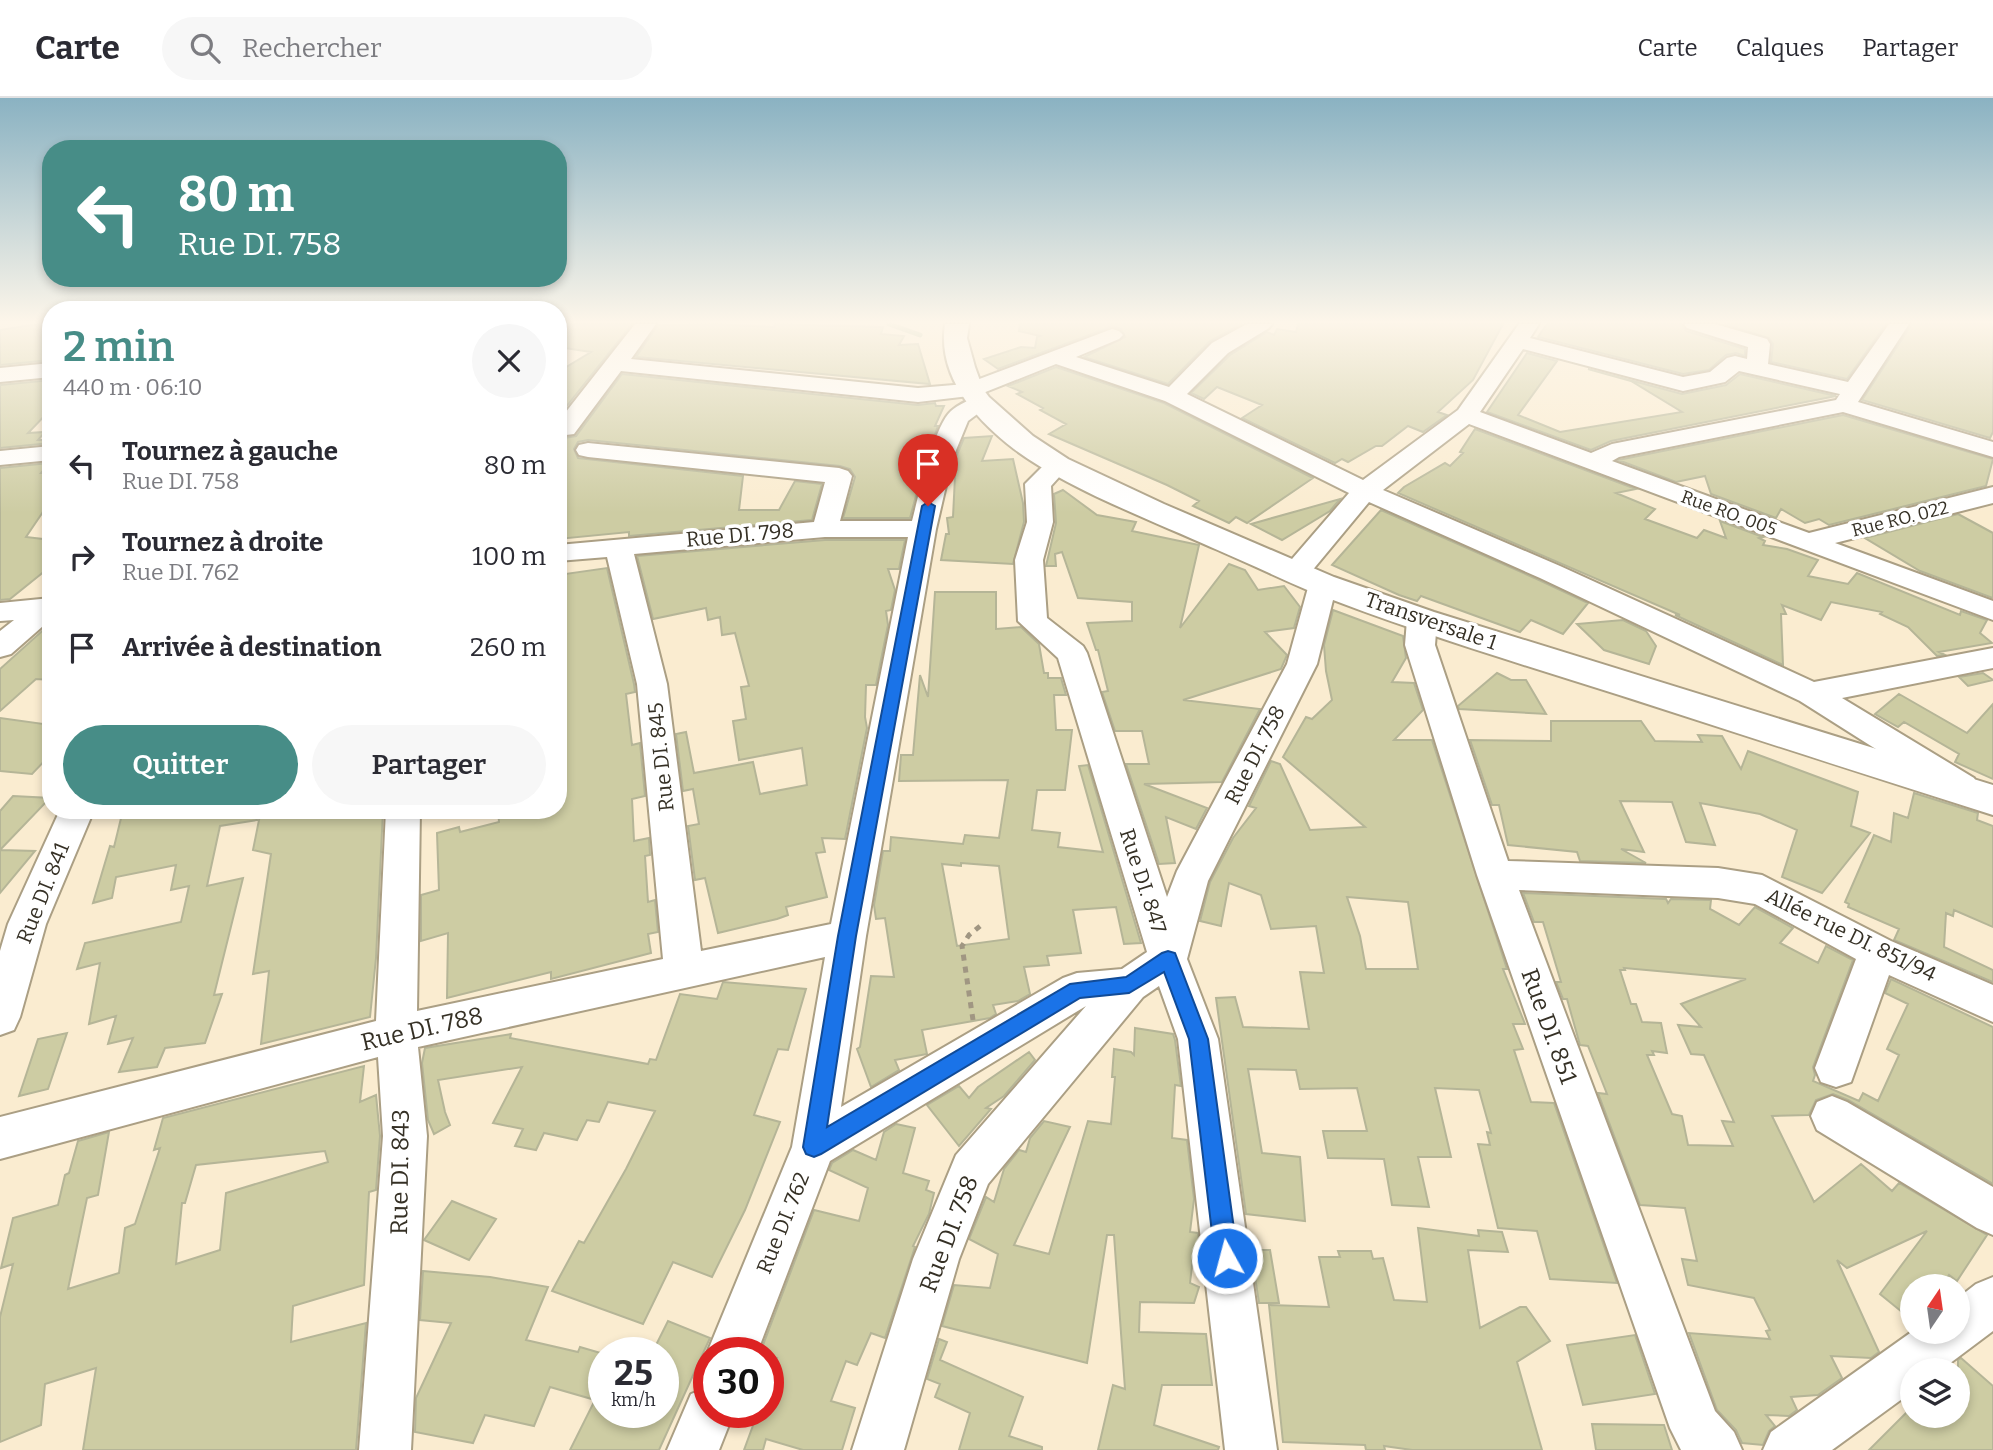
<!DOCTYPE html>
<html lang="fr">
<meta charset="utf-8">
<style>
:root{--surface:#fff;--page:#f7f7f7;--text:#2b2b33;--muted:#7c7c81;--line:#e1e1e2;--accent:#478d87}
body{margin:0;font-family:Bitter,serif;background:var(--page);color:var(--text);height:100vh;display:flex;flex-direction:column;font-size:26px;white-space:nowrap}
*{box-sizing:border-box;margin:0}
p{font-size:23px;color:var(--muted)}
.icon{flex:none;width:38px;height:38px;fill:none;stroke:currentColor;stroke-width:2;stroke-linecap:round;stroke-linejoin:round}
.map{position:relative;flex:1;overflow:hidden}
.side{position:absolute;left:42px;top:203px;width:525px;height:518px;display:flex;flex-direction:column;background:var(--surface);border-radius:28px;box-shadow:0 4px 10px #0003}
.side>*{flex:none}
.top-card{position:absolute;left:42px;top:42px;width:525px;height:147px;border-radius:28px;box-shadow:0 4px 10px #0003;background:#478d87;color:#fff;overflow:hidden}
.needle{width:46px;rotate:13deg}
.controls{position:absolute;left:1900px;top:1176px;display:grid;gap:14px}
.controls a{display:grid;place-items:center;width:70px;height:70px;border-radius:50%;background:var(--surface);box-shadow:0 4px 10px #0003;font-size:35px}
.speed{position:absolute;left:588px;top:1239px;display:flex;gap:14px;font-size:35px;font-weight:700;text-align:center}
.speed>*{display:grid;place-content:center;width:91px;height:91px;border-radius:50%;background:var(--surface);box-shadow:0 4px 10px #0003;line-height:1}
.speed small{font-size:18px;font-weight:400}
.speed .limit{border:10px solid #d22;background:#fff;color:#111}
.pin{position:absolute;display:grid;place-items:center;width:60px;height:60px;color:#fff;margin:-72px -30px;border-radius:50% 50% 50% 0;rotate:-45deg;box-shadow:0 0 7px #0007}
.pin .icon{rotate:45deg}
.me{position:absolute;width:77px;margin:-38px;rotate:353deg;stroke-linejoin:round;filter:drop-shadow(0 0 5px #0008)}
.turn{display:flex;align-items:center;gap:24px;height:147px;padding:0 21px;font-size:32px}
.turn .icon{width:91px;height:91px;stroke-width:2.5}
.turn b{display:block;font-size:49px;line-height:60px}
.round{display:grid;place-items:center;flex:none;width:74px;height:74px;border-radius:37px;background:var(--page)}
.head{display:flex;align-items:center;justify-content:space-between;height:119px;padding:0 21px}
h1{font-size:42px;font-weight:600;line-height:52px;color:var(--accent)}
.cta{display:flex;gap:14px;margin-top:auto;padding:14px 21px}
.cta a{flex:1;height:80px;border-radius:42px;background:var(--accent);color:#fff;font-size:28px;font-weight:600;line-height:80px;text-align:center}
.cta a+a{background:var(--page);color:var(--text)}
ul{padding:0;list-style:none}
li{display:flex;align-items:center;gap:21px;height:91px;padding:0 21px}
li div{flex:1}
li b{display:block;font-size:26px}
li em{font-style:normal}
header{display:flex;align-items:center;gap:42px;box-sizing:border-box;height:98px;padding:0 35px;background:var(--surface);border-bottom:2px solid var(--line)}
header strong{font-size:33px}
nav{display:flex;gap:38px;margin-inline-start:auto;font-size:24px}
.search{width:490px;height:63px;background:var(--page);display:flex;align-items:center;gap:18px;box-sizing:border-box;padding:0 24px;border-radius:38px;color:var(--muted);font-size:26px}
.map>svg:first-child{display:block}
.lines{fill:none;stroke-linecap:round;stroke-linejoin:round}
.stream{stroke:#9eae8a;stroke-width:5}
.building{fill:#cdcca3;stroke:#b5b597;stroke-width:2;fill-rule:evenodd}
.minor-casing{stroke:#ab9f84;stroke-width:4}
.major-casing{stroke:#ab9f84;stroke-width:4}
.path{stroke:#a09682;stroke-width:5;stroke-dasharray:6 6;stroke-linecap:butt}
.minor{fill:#fff;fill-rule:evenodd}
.major{fill:#fff;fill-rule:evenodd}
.route{fill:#1a73e8;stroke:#114b97;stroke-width:2}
.labels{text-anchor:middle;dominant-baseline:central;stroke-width:7;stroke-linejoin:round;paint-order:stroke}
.far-street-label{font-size:18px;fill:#353025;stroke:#fff}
.street-label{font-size:21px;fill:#353025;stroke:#fff}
.near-street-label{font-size:24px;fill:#353025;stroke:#fff}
</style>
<header>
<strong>Carte</strong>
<div class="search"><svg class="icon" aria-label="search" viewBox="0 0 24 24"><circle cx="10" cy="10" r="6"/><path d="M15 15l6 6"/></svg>Rechercher</div>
<nav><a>Carte</a><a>Calques</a><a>Partager</a></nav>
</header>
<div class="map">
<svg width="1993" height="1352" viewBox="0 0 1993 1352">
<rect width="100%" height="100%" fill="#faecd0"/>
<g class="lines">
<!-- stream -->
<path class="stream" d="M889 226 920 237"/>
</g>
<!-- building -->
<path class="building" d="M38 226H51V262L0 267V232Z
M558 226H632L558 319V274L591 254 558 249Z
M717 226 774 229 775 226 883 229 881 236 904 238 899 247 918 246 930 286 636 259 658 227Z
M1020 226H1242L1210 243 1168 286 1084 259 1125 239 1121 231 1113 228 998 271 984 261 1021 249 1035 250 1037 239 1040 238 1019 233Z
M1298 226H1503L1473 282 1438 314 1447 317 1423 334 1408 328 1382 348H1376L1348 364 1342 361 1335 365 1242 320 1262 307 1217 289 1204 301 1191 295 1230 257 1267 234 1274 237 1277 231 1296 234Z
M1547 226H1681L1686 233 1745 251V258L1736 255 1726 257 1709 272 1683 276 1538 239Z
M1724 226H1886L1847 281 1771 264 1773 246 1769 240Z
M1912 226H1993V334L1990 340 1862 302Z
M1527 255 1557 263 1518 317 1560 334 1682 314 1631 283 1588 271 1682 296 1726 287 1740 276 1836 298 1611 343 1591 352 1487 314Z
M1056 269 1164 305 1313 380 1247 425 1236 419 1229 425 1193 408 1199 403 1167 387 1049 336 1066 326 1040 312 1043 310 1017 296 1022 294 1008 288Z
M622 276 918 307 935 305 936 308H944L935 328H938L925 364 910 420H843L855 379 850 371 840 368 588 342 578 344 574 351 578 360 743 378 739 412H779L795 383 822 386 812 422 629 438V434L558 441V341L576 338Z
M51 282V311L28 335 45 334 38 342H51V345L0 350V287Z
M1843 317 1993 361 1986 388 1829 427 1819 421 1805 425 1781 411 1776 420 1711 396 1705 378 1676 384 1618 362Z
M1475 331 1636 391 1616 395 1655 411 1645 421 1697 440 1704 432 1726 440 1720 423 1763 439 1759 440 1765 443 1763 447 1787 451 1818 462 1808 478 1848 486 1857 475 1960 517 1961 513 1987 522 1980 535 1992 545 1939 554 1945 557 1937 558 1908 529 1880 516 1882 514 1831 504 1821 522 1782 507 1786 516H1781L1783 567 1675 517H1680L1398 395 1404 389 1445 365 1450 368 1463 355 1460 354Z
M992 338 982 363 1013 361 1023 405 1024 424 1013 466 941 462 946 436H949L947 420 953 419 956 359 964 340Z
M49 365 41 375H51V402L26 439 51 442V468L10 501 0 502V370Z
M1063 392 1097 417 1136 424 1132 433 1199 447 1180 530 1229 466 1245 472 1258 492 1284 488 1300 509 1294 530 1265 534 1287 557 1281 571 1183 602 1260 611 1222 684 1144 686 1207 710 1196 731 1166 719 1175 765 1159 766 1126 666H1149L1142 633H1115L1102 594 1108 593 1098 552H1096L1087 525 1132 523V504L1078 500 1062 454 1055 456 1056 468H1046L1056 425 1054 396Z
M1340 401 1330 413 1282 442 1251 426Z
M1381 412 1539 482 1588 505 1563 536 1531 522 1520 534 1421 498 1417 503 1399 497 1332 467Z
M1958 416 1993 435V500L1920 473 1865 440Z
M825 442H905L899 471H888L895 492 891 512 886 513 888 527 876 587H866L865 619 867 630 845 741 822 740 825 754 816 755 827 799 786 809 788 817 777 821 718 835 705 780 695 782 688 728 699 726 693 691 683 693 676 636 686 634 694 675 753 664 760 696 807 687 802 650 739 662 733 623 746 621 741 589 749 588 735 535 722 537 720 519 708 522 706 510 653 521 637 458Z
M607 470 634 586 635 594 626 596 632 647 640 645 645 698 632 701 634 743 649 740 650 757 645 758 648 804 655 802 658 834 648 836 651 855 551 881V874L447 900 448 835 421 843V797L439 792 437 735 459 729 460 734 499 724 498 712H558V477Z
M935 494H996V531L1021 529 1039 546 1044 575H1048V580H1061L1066 597H1054L1056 632H1072L1065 692H1037L1032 732 1060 735 1058 749 1103 754 1079 668 1088 667 1141 845 1124 846 1116 809 1073 812 1081 855 1047 858 1049 867 1024 869 1030 896 1018 903 993 907 996 916 990 920 922 932 927 956 895 962 899 972 871 989 857 951 860 949 871 878 894 879 885 820 876 821 874 807 883 753H890L891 739 963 746 965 737 999 740 1008 682 899 683 901 657H913L920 577 928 599ZM961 765 999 768 1009 841 957 848 942 766 961 768Z
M1333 512 1403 538 1406 560 1392 584 1414 585 1423 612 1394 642H1432L1507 871H1503L1525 926H1513L1523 951 1514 952 1531 1004 1554 1005 1617 1185 1550 1181 1537 1133 1498 1130 1478 1046 1490 1047 1487 1034 1491 1035 1479 992 1435 990 1451 1059H1418L1429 1109 1392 1107 1384 1061 1328 1060 1323 1033H1367L1357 990 1300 991 1296 972 1248 971 1262 1055 1300 1059 1305 1123 1246 1116 1216 900 1235 899 1243 929 1309 931 1300 874 1324 875 1316 828 1271 831 1261 797 1229 785 1221 828 1200 823 1210 784 1233 740 1256 710 1249 708 1271 663 1280 666 1310 732 1365 729 1283 659 1306 619 1312 621 1332 602 1326 573 1324 547ZM1347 799 1408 804 1418 871H1366L1360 838Z
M1623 522 1646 533 1656 548 1649 566 1604 552 1577 526Z
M51 525V582L36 581 0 613V571Z
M1497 575 1511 582H1526L1546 616 1459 611 1458 608Z
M1983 575 1993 582 1968 588 1959 579Z
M1899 596 1967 635 1993 606V681L1955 664 1959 656 1904 624 1898 629 1875 616Z
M0 620 51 627V656L32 676 0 673Z
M1551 623H1641L1655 643 1702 644 1698 637 1722 638 1741 671 1748 653 1858 694 1851 728 1870 735 1822 795 1782 779 1797 732 1760 716 1700 705 1715 747 1686 744 1672 704 1620 703 1644 754 1621 751 1646 765 1580 763 1577 754 1508 747 1499 707H1492L1470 642 1551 643Z
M1914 695 1978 715 1977 722 1993 728V829L1954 812 1953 818 1946 815 1944 849 1993 872V884L1894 842 1899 831 1848 809 1849 806 1845 804 1874 737 1891 744 1894 715 1908 720Z
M13 698 50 700 0 752 35 753 0 795V713Z
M123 712H256L257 722 220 728 207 788 243 780 214 897 222 896 205 945 165 950 157 969 119 974 133 940 108 946 116 918 89 926 100 865 77 871 85 845 181 824 189 788 171 792 176 767 116 779 112 800 93 805 110 748 114 749Z
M261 712H383L376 860 370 919 261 946 269 873 253 876 271 756 253 752Z
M1523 795 1666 801 1668 805 1671 801 1711 802 1710 811 1739 827 1755 809 1793 830 1780 845 1818 865 1826 848 1853 862 1813 969 1815 977 1813 983 1859 1003 1863 995 1878 1003 1899 957 1887 951 1908 906 1885 895 1891 881 1993 929V1086L1848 1002 1833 996 1816 1002 1809 1017 1772 1018 1814 1104 1861 1066 1892 1093 1899 1085 1987 1137 1957 1183 1949 1177 1942 1188H1913V1223L1880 1196 1927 1133 1847 1170 1837 1162 1879 1254 1871 1260 1831 1258 1842 1280 1818 1297 1791 1299 1797 1312 1789 1318 1766 1317 1775 1328 1769 1333 1763 1347 1742 1345 1736 1332 1717 1312 1689 1235 1770 1241 1766 1233 1770 1232 1754 1200 1688 1187 1682 1161 1697 1163 1685 1110 1640 1107 1598 995 1607 996 1588 948 1580 947 1567 901H1563L1556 884H1561L1543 824H1534ZM1624 870 1746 881 1681 906 1701 929 1678 927 1691 956 1704 957 1734 1024 1722 1023 1733 1048 1688 1047 1682 1018 1672 1016 1647 957H1654L1652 953 1667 955 1661 925 1642 924 1636 906H1631L1620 872H1625Z
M723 884 806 891 788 952 778 951 754 1017 780 1024 745 1112 712 1179 673 1164 643 1226 552 1193 579 1143 584 1145 626 1071 655 1013 608 1004 599 1024 587 1022 577 1042 544 1035 536 1052 515 1048 523 1031 493 1025 522 969 438 982 445 1014 450 1027 434 1036 428 1022 422 965 425 950 511 936 510 940 648 966 650 961 656 962 680 896 717 901Z
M1135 930 1173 936 1175 942 1181 988 1175 987 1172 1040 1187 1042 1194 1101 1190 1134 1198 1135 1200 1152 1194 1151 1190 1185 1199 1189 1194 1205 1140 1204 1139 1234 1206 1236 1212 1287H1162L1154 1327 1219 1349 1218 1352H1098L1113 1287 1125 1291 1114 1137H1107L1087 1265 942 1228 954 1187 990 1190 998 1156 969 1141 986 1099 994 1104 1004 1071 1019 1052 1026 1054 1030 1040 1044 1023 1070 1029 1014 1147 1049 1156 1088 1023 1111 1026 1115 979H1112L1114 951 1131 954 1134 957Z
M67 935 48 991 19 998 38 941Z
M1029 954 1035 962 1004 998 986 1010 991 1011 959 1048 927 1007 959 988 969 1000 978 989Z
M364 968 360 1004 376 997 380 1038 376 1092 369 1094 364 1187 293 1208 291 1244 366 1225 356 1352H83L96 1270 45 1286 41 1327 0 1344V1219L13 1166 1 1170 13 1120 58 1107 65 1077 69 1075 78 1043 109 1034 98 1097 87 1100 68 1191 119 1175 125 1130 135 1126 160 1050 154 1052 163 1020ZM325 1053 328 1064 226 1095 220 1152 176 1166 182 1105H185L196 1067Z
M896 1026 915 1030 903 1075 929 1083 926 1092 934 1095 929 1116 913 1148 915 1149 885 1240 871 1235 857 1267 846 1263 831 1303 855 1310 842 1352H803L766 1341 763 1352H744L758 1314H768V1285L777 1260 768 1258V1255H760L814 1112 859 1123 868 1090 829 1072 832 1065 853 1052 876 1062 884 1034Z
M452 1103 496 1121 469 1162 424 1142Z
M1418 1130 1479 1138 1478 1132 1502 1134 1508 1154 1468 1152 1480 1230 1520 1209H1526L1550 1243 1517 1264 1542 1352H1412L1384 1348 1385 1352H1366L1365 1347 1283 1344 1269 1207 1329 1209 1319 1159H1340L1338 1153H1371L1373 1161 1383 1160 1394 1202 1427 1204Z
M1251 1152H1270L1279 1205H1259Z
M423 1173 490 1179 548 1189 526 1242 578 1254 580 1249 604 1256V1314H663V1255H652L668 1223 710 1240 659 1352H570L595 1302 550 1289 534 1328 485 1317 473 1345 415 1334 416 1300 451 1225 420 1222Z
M1635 1237 1655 1296 1583 1307 1567 1247Z
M939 1241 947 1244 940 1262 1023 1299 1009 1338 1042 1349V1352H959L970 1315 935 1299 940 1286 927 1281Z
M1961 1260 1993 1288V1352H1869L1913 1308V1318H1958V1262Z
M1592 1326 1664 1327 1672 1352H1596Z"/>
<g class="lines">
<!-- minor casing -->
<g class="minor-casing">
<path id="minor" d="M635 226H656L631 261 918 290 966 286 1112 231 1119 233 1123 237 1119 241 1076 259 1169 289 1212 245 1247 226H1272L1269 230 1228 255 1187 296 1363 382 1458 312 1519 226H1539L1530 240 1683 279 1710 274 1727 260 1735 258 1747 261 1748 249 1687 230 1684 226H1715L1767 241 1770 246 1768 266 1848 284 1889 226H1909L1858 304 1993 344V359L1843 314 1619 359 1612 363 1809 435 1993 389V405L1835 445 1993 503V522L1469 326 1383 392 1560 468 1814 584 1993 550V570L1842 600 1974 680 1979 689 1974 698 1962 702 1950 698 1800 603 1540 480 1369 404 1306 480 1296 483 1286 480 1282 474 1286 468 1349 395 1165 303 1056 266 978 297 918 304 621 273 574 336 558 338V324ZM1523 251 1683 293 1725 284 1739 273 1840 296 1836 302 1612 346 1591 355 1480 314Z
M51 265V279L0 284V270Z
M980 298 988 300 992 305 968 323 952 362 936 431 866 838 841 1009 1063 880 1077 875 1122 871 1147 854 1058 560 1018 523 1015 462 1027 424 1025 386 1049 362 1058 360 1067 362 1070 367 1051 388 1053 424 1043 462 1047 520 1083 548 1087 555 1167 799 1177 773 1287 566 1309 486 1313 480 1323 477 1333 480 1337 486 1317 566 1208 783 1187 861 1218 941 1277 1352H1225L1178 941 1159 888 1143 899 988 1086 959 1161 904 1352H852L913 1161 956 1057 1086 908 830 1063 757 1255H709V1258L707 1255 792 1049 825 859 418 949 427 1038 411 1352H359L383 1038 378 959 0 1061V1019L376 923 386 712H420L417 913 663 861 637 586 607 459 558 463V447L814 424 825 384 588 359 579 357 576 352 579 347 588 345 839 370 848 373 852 378 840 423H912C918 400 934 328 951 313 958 307 970 301 980 298ZM825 439H908L831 826 701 853 667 586 634 456Z
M51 348V362L0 367V353Z
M51 500V521L11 556 0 559V533L14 522 0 523V505Z
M1422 513 1432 515 1437 522 1435 547 1508 763 1718 770 1762 777 1891 843 1993 887V924L1889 877 1851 984 1836 989 1821 984 1815 970 1856 861 1755 806 1718 800 1519 792 1715 1313 1734 1334 1742 1352H1681L1670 1330 1477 777 1405 547 1407 522 1412 515Z
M60 712H94L46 826 20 919 14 932 0 937V853L8 826Z
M1832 998 1847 1004 1993 1089V1137L1977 1130 1817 1032 1811 1018 1817 1004Z
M1993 1179V1233L1941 1272H1913V1293L1832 1352H1763L1771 1334 1913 1233 1958 1234V1200L1976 1186Z
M709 1289V1314H734L719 1352H667L691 1296Z"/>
</g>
<!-- major casing -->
<g class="major-casing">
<path id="major" d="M945 226H969L967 240 975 269 983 291 989 299 1033 338 1068 361 1164 406 1334 479 1434 514 1993 687V717C1872 679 1752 640 1632 601 1525 567 1417 535 1312 494 1279 480 1246 464 1213 450 1151 422 1068 391 1014 351 975 321 937 278 945 226Z"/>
</g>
<!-- path -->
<path class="path" d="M973 922 962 848 969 837 984 825"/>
<!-- minor -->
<use href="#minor" class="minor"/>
<!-- major -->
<use href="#major" class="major"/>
</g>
<!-- sky -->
<linearGradient id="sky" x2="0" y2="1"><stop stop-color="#8ab2c2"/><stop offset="0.54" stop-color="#fdf6ea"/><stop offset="1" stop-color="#fdf6ea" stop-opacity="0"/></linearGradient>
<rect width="1993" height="415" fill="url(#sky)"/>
<!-- route -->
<path class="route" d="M928 404 935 408 856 838 827 1029 1070 886 1126 879 1162 855 1168 853 1175 855 1208 941 1238 1160 1234 1168 1227 1171 1219 1168 1215 1160 1189 941 1164 874 1129 895 1080 900 821 1056 814 1059 806 1056 803 1049 838 838 922 408Z"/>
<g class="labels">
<!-- far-street labels -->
<g class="far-street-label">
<text transform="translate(1729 415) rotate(20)">Rue RO. 005</text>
<text transform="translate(1900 421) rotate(-14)">Rue RO. 022</text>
</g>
<!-- street labels -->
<g class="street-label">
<text transform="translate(740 437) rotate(-5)">Rue DI. 798</text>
<text transform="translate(1431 523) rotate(19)">Transversale 1</text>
<text transform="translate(1255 657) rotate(-63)">Rue DI. 758</text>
<text transform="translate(661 659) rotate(-96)">Rue DI. 845</text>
<text transform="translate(1143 783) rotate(72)">Rue DI. 847</text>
<text transform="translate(43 795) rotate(-68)">Rue DI. 841</text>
<text transform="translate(1851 837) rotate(26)">Allée rue DI. 851/94</text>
<text transform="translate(783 1125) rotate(-68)">Rue DI. 762</text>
</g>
<!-- near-street labels -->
<g class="near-street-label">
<text transform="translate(1549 928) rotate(70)">Rue DI. 851</text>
<text transform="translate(422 931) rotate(-13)">Rue DI. 788</text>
<text transform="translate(400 1074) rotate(-89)">Rue DI. 843</text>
<text transform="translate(949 1136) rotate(-69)">Rue DI. 758</text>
</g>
</g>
</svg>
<div class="controls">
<a><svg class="needle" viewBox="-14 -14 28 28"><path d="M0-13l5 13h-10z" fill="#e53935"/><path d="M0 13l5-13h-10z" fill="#7c7c81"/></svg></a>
<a><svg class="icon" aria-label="layers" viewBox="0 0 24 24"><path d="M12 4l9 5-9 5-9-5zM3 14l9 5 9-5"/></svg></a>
</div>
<div class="speed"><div>25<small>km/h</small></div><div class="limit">30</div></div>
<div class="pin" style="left:928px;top:408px;background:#d93025"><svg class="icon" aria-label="arrive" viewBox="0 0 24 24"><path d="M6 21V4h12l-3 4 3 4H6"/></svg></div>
<svg class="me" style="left:1227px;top:1160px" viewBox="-20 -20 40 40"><circle r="17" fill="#1a73e8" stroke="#fff" stroke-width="3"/><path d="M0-11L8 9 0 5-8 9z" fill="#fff"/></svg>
<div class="top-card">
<div class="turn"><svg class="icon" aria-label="left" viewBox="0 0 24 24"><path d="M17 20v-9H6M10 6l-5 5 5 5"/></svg><div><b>80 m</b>Rue DI. 758</div></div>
</div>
<section class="side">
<div class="head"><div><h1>2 min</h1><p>440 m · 06:10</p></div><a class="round"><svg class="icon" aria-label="close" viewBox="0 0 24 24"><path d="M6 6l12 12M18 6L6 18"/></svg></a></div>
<ul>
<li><svg class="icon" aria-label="left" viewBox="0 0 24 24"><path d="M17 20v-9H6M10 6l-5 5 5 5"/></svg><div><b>Tournez à gauche</b><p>Rue DI. 758</p></div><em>80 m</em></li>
<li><svg class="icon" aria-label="right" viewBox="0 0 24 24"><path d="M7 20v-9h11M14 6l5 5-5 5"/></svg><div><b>Tournez à droite</b><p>Rue DI. 762</p></div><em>100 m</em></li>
<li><svg class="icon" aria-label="arrive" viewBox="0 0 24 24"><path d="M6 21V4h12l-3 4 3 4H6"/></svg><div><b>Arrivée à destination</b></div><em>260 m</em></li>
</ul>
<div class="cta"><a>Quitter</a><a>Partager</a></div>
</section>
</div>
